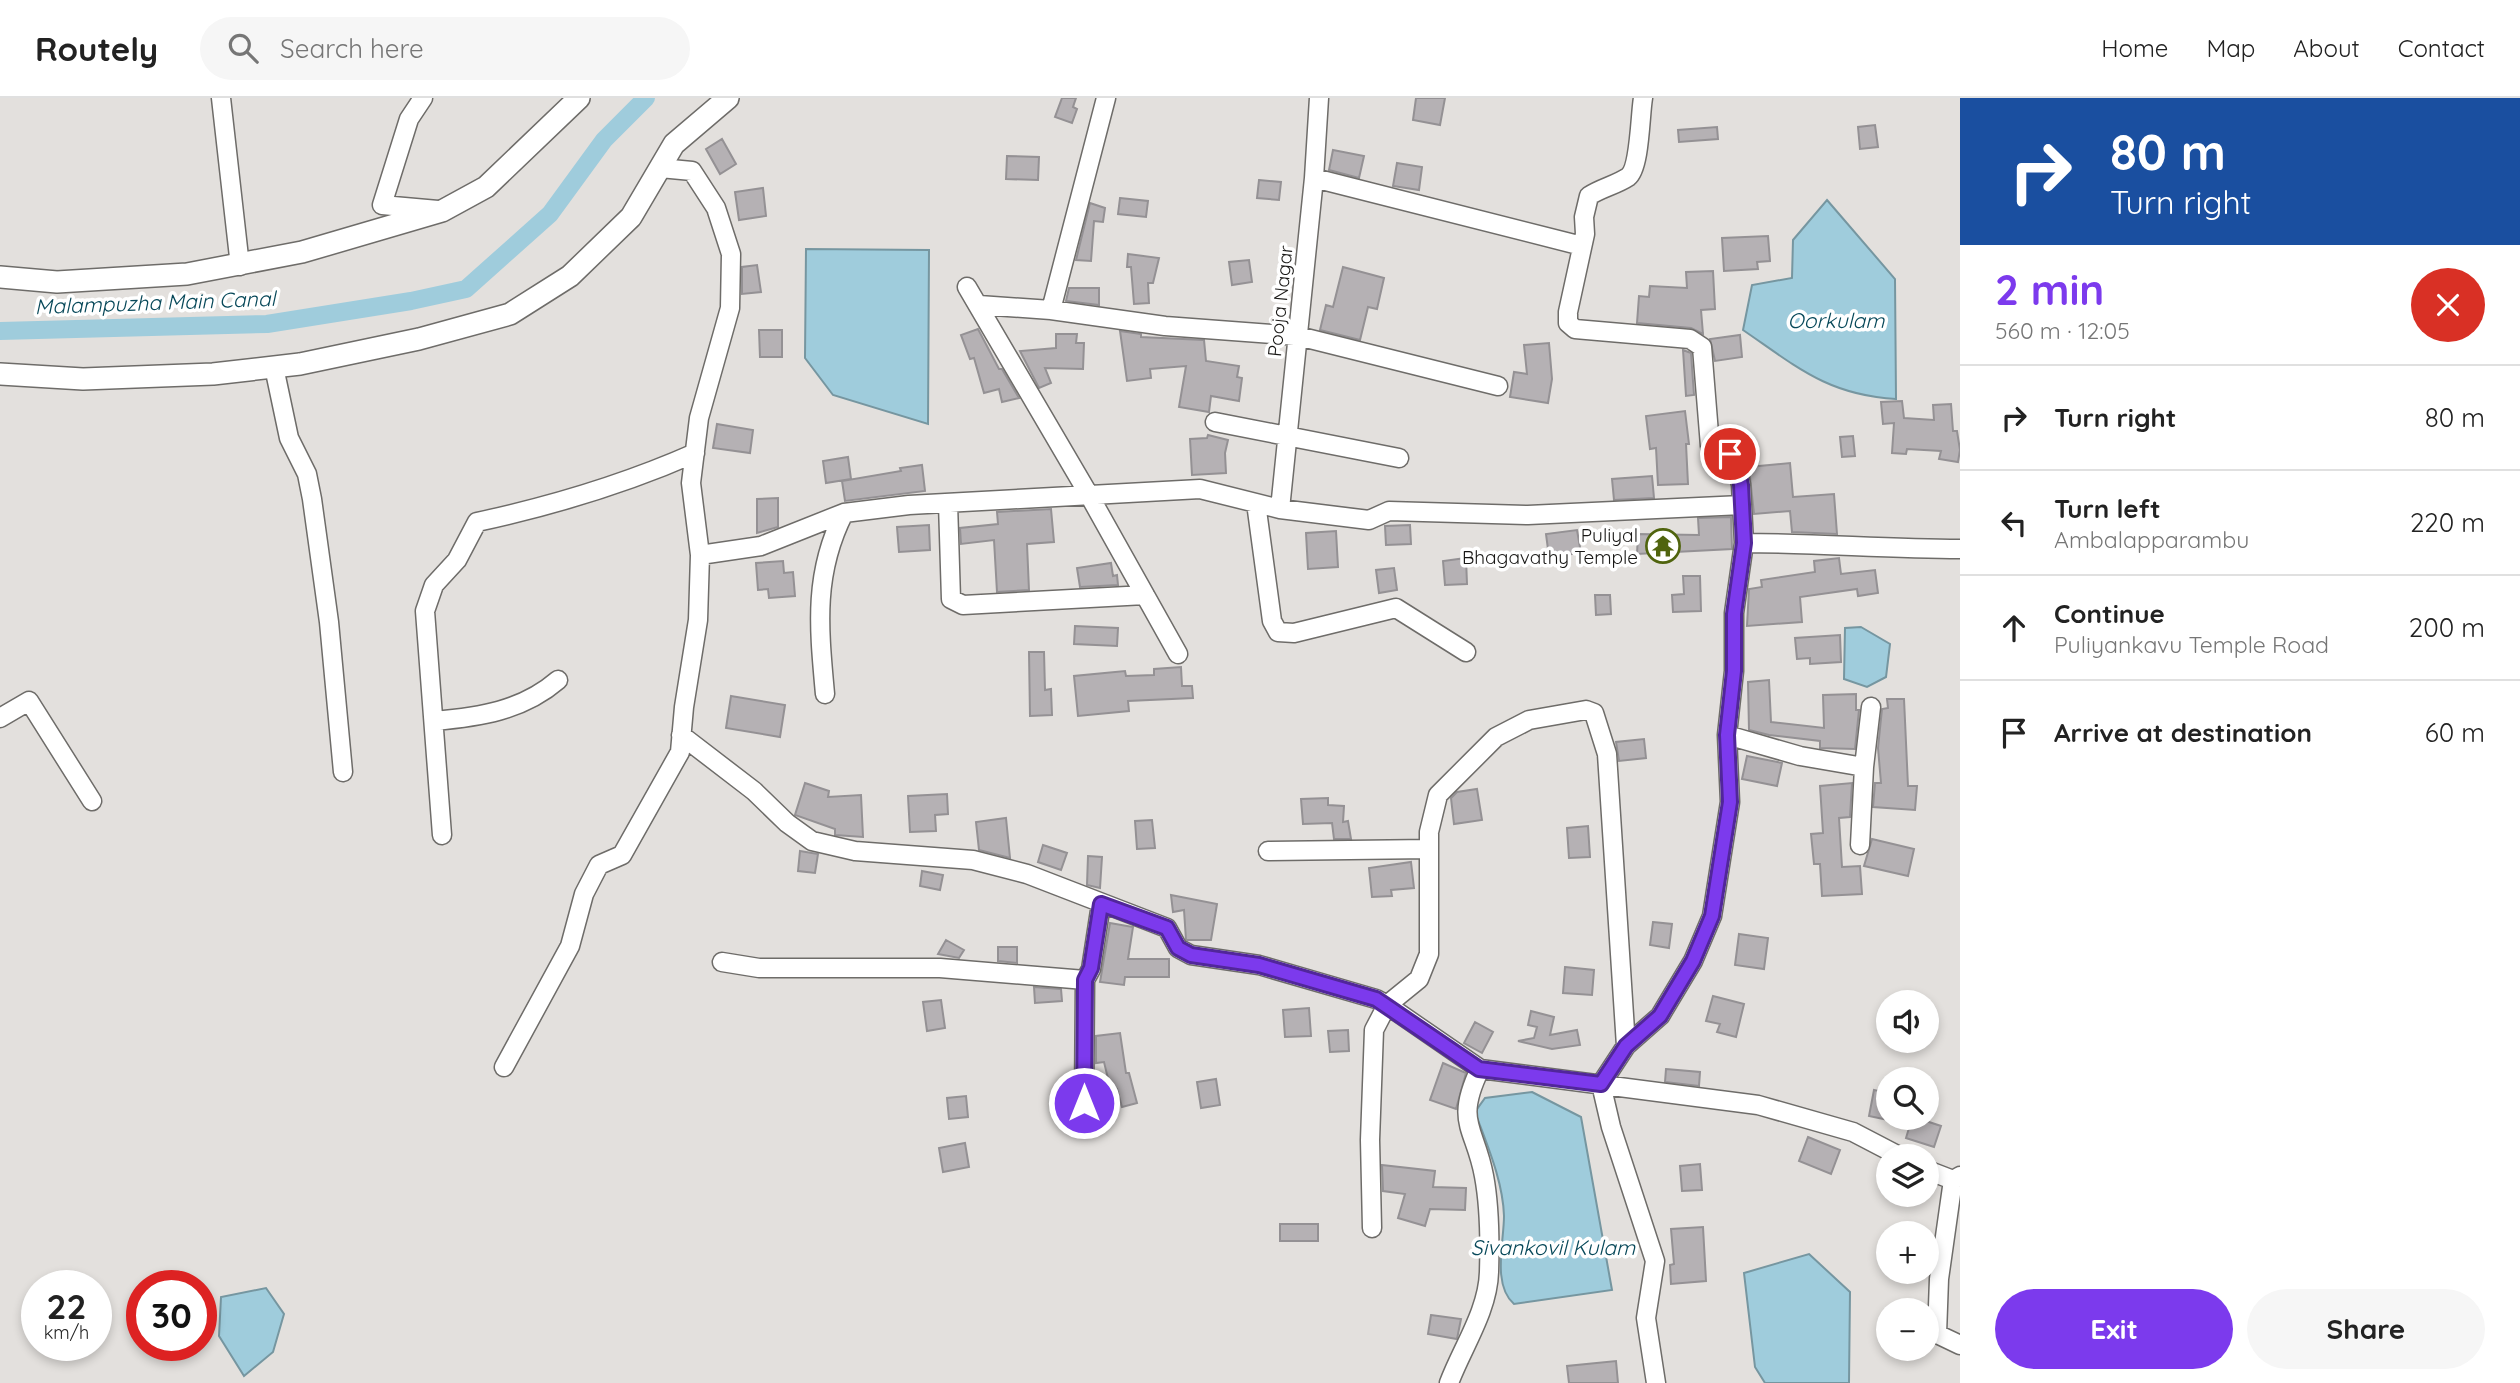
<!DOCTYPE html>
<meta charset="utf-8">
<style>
:root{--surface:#fff;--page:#f6f6f6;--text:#222;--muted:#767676;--line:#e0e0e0;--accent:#7c3aed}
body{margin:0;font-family:Quicksand,sans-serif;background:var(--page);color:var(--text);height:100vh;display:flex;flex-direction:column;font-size:26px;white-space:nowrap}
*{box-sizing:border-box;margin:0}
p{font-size:23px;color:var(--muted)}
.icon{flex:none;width:38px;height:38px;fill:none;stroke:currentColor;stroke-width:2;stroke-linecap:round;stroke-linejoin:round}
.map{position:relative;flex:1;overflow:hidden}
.details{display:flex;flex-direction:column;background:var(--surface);width:560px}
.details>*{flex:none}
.guide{background:#1a4fa0;color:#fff;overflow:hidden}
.buttons{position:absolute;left:1876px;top:892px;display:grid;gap:14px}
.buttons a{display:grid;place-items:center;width:63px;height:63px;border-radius:50%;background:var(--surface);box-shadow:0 4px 10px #0003;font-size:35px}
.speed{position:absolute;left:21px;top:1172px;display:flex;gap:14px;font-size:35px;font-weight:700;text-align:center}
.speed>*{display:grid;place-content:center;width:91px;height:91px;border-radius:50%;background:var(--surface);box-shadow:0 4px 10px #0003;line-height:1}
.speed small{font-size:18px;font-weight:400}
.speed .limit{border:10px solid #d22;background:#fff;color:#111}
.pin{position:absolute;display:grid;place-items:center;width:60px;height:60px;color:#fff;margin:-30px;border:4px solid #fff;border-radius:50%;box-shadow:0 2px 7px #0007}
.me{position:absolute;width:77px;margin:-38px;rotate:0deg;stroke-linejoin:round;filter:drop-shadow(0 0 5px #0008)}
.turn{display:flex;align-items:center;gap:24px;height:147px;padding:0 35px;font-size:32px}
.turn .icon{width:91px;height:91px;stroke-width:2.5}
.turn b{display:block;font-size:49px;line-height:60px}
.round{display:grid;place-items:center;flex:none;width:74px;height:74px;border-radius:37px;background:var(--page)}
.overview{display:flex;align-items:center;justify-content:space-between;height:119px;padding:0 35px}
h1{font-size:42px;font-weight:700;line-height:52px;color:var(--accent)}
.cta{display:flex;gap:14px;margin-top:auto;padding:14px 35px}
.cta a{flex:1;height:80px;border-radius:42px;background:var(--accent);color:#fff;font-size:28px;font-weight:700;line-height:80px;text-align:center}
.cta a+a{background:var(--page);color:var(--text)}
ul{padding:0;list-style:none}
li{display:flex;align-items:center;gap:21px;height:105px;padding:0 35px;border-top:2px solid var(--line)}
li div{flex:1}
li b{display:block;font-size:26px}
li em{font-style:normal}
header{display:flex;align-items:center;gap:42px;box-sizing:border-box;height:98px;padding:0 35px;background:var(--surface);border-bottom:2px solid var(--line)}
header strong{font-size:33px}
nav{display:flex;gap:38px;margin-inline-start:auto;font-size:24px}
.search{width:490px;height:63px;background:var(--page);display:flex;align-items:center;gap:18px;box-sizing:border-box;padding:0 24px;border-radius:38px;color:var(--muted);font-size:26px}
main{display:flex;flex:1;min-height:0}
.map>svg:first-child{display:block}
.water{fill:#9fccdc;stroke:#7696a0;stroke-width:2}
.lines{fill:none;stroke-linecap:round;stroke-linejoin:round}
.canal{stroke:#9fccdc;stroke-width:18}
.building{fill:#b5b1b4;stroke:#949194;stroke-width:2}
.minor-casing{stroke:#6e6c69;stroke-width:21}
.tertiary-casing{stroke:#6e6c69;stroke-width:24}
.minor{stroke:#fff;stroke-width:18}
.tertiary{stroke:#fff;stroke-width:21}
.route-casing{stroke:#51269a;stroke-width:18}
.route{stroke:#7c3aed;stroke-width:12}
.labels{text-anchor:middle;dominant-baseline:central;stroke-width:7;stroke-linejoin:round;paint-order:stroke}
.street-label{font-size:19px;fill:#181715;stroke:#fff}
.poi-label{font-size:19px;fill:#181715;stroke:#fff;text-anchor:end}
.water-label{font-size:21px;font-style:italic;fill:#074859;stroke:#fff}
</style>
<header>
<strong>Routely</strong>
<div class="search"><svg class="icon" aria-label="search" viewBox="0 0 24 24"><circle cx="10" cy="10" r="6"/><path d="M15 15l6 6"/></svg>Search here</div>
<nav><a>Home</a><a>Map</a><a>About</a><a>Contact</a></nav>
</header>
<main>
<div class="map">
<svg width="1960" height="1285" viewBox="0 0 1960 1285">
<rect width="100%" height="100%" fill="#e3e0dd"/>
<!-- water -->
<path class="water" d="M1827 102 1895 181 1896 301C1828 297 1797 269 1743 232L1752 187 1792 180 1793 142Z
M806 151 929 152 928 326 833 297 805 260Z
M1861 529 1890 546 1886 579 1867 589 1844 581 1845 530Z
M1532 994 1581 1019 1612 1192 1514 1206C1492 1187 1504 1144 1504 1118 1503 1083 1487 1047 1475 1014L1485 1000Z
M1809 1156 1850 1194 1849 1285H1765L1755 1269 1744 1175Z
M266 1190 284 1216 273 1254 244 1278 219 1238 221 1199Z"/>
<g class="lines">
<!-- canal -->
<path class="canal" d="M0 233 267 226 411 203 466 191 550 116 604 42 646 0"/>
</g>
<!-- building -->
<path class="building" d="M1062 0H1076L1073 9 1077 11 1072 25 1055 19Z
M1416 0H1445L1440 27 1413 22Z
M1875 27 1878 49 1860 51 1858 29Z
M1717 29 1718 41 1679 44 1678 32Z
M722 41 736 66 720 76 706 51Z
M1333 52 1364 58 1359 80 1329 72Z
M1007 58 1039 59 1038 82 1006 81Z
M1397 65 1422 69 1419 92 1393 88Z
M1259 82 1281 84 1279 102 1257 100Z
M763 90 766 118 739 122 735 94Z
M1120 100 1148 103 1146 119 1118 116Z
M1090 105 1105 110 1103 124 1094 123 1091 163 1076 162Z
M1768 138 1770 163 1757 164 1758 171 1724 173 1722 140Z
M1128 156 1159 160 1153 185H1148L1149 205 1134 206 1131 169H1127Z
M1249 162 1252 184 1232 187 1229 164Z
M757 167 761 194 742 196V169Z
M1343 169 1384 180 1377 211 1368 209 1360 242 1320 232 1326 207 1333 209Z
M1713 173 1715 211 1701 212 1703 236 1691 230 1637 225 1639 198 1649 199 1650 188 1687 190 1686 174Z
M1069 190H1099V207L1066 203Z
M978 231 999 271H1002L1019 300 1002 304 999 291 984 295 974 260 970 261 961 237Z
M759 232H782V259H760Z
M1120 233 1141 236V239L1204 242 1206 263 1239 268 1237 279 1242 280 1239 303 1211 298 1209 314 1179 309 1186 268 1150 271 1151 280 1127 283Z
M1056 236H1077L1076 245H1084L1083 271 1045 270 1051 285 1039 290 1020 253 1056 250Z
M1740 237 1742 259 1715 263 1710 241Z
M1549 245 1552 281 1548 305 1510 299 1514 274 1527 276 1524 247Z
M1683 252 1691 255 1694 297 1686 298Z
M1902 303 1904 320 1934 322 1933 307 1951 306 1953 333H1957L1960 352 1958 364 1939 361 1941 353 1907 351 1906 356 1892 355 1894 325 1883 326 1881 304Z
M1685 313 1689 346H1686L1688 386 1658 387 1656 350 1650 351 1646 318Z
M717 326 753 332 750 355 713 350Z
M1208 337 1228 342 1225 355 1226 375 1192 377 1190 341 1207 340Z
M1853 338 1855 358 1842 359 1840 339Z
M848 359 851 381 826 385 823 363Z
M1790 365 1793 399 1834 396 1837 436 1792 434 1790 413 1754 416 1749 369Z
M922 367 925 393 845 403 842 383 901 373 900 370Z
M1652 378 1654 400 1614 402 1612 381Z
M778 400V429L757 435V401Z
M1051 411 1054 444 1027 446 1029 492 997 494 994 442 961 446 960 430 998 426 997 414Z
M1731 419 1732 451 1637 456 1638 436 1699 437 1698 420Z
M929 427 930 452 899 454 897 429Z
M1410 427 1411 446 1386 447 1385 428Z
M1577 432 1581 455 1549 459 1546 436Z
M1336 433 1338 469 1308 471 1306 435Z
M1466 460 1467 486 1445 487 1443 463Z
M1839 460 1841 476 1875 472 1878 495 1858 498 1857 491 1800 499 1802 524 1747 528 1749 491 1762 489 1761 482 1815 474 1814 463Z
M783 463 784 475 793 474 795 498 769 500 768 491 758 492 756 465Z
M1111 465 1113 478 1117 477 1118 487 1080 489 1077 470Z
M1394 470 1397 492 1379 495 1376 472Z
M1683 478H1700L1701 513 1673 514 1672 497 1684 496Z
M1595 497H1610L1611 516 1596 517Z
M1075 528 1118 530 1117 548 1074 546Z
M1840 537 1841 564 1810 566V560L1797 561 1795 540Z
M1029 554H1044L1045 592 1051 591 1052 617 1030 618Z
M1181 569 1182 588H1192L1193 600 1128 603 1129 613 1078 618 1074 578 1125 573 1126 578 1154 577V571Z
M1769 582 1771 624 1824 630 1823 597 1856 596V612H1859L1855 651 1820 650V643L1769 637 1749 632 1748 584Z
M731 598 785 607 780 639 726 630Z
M1887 601H1904L1908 688H1917L1915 712 1873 709 1875 685H1881L1878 650 1882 611 1888 610Z
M1644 641 1646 660 1619 663 1616 644Z
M1747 658 1782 665 1777 688 1742 681Z
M805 685 829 693 828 699 861 697 863 739 835 737V731L795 717Z
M1852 685 1850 719 1839 720 1842 769 1860 768 1862 796 1822 798 1820 766H1814L1811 736 1823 735 1820 688Z
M1477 691 1482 722 1454 726 1451 700 1457 694Z
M947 696 948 716 935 717 936 733 910 734 908 698Z
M1328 700V707L1344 708 1343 724 1348 723 1351 741H1334L1332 725 1303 726 1301 701Z
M1006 720 1010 760 979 752 976 724Z
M1152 722 1155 750 1137 751 1135 723Z
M1588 728 1590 759 1569 760 1567 730Z
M1872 741 1914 751 1908 778 1864 768Z
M1043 747 1067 755 1061 772 1038 764Z
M800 753 818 756 815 775 798 773Z
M1088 758 1102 759 1100 790 1087 787Z
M1411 764 1414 790 1391 792 1392 798 1372 799 1369 770Z
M922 773 943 777 940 792 920 788Z
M1171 797 1217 806 1211 842H1186L1184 812 1173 814Z
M1653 824 1672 826 1669 850 1650 847Z
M1110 825 1133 829 1128 861H1169V879H1125L1124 887 1100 884Z
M1739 836 1768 840 1764 871 1735 867Z
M946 842 964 852 959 860 938 856Z
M998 849H1017V865L998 863Z
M1565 869 1594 872 1592 897 1563 895Z
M1034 889 1061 891 1062 903 1035 905Z
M1713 898 1744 906 1736 939 1717 934 1720 926 1706 923Z
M941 902 945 930 927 933 923 904Z
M1309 910 1311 938 1285 939 1283 912Z
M1531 913 1554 919 1550 937 1577 932 1580 947 1552 951 1518 943 1534 940 1537 929 1528 927Z
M1475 924 1493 934 1482 955 1464 945Z
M1348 932 1349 953 1330 954 1328 933Z
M1120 935 1126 975H1129L1137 1005 1122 1009 1117 991 1111 993 1104 964 1096 965V938Z
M1443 965 1466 975 1456 1011 1430 1002Z
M1666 971 1700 974 1699 988 1665 984Z
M1216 981 1220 1007 1201 1010 1197 984Z
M1874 992 1888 995V1022L1869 1018Z
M966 998 968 1019 949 1021 947 1000Z
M1912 1020H1927L1926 1023 1941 1028 1934 1049 1906 1040Z
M1808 1039 1840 1052 1831 1076 1799 1063Z
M965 1045 969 1069 943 1074 939 1050Z
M1700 1066 1702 1092 1682 1093 1680 1068Z
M1382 1067 1435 1073 1433 1089 1466 1090 1465 1112 1430 1111 1425 1128 1398 1120 1405 1096 1383 1093Z
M1280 1126H1318V1143H1280Z
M1703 1129 1706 1183 1671 1186 1670 1167 1674 1166 1671 1131Z
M1431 1217 1461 1221 1457 1241 1428 1236Z
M1616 1263 1618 1285H1569L1567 1268Z"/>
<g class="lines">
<!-- minor casing -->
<g class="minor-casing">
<path id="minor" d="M221 0 240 168
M423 0 409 21 382 107 438 112
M1643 0C1640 17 1640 70 1628 79 1616 87 1601 90 1589 98L1584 119 1585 136 1568 214V225L1575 231 1690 241 1702 249 1710 348 1730 356 1737 368 1741 387 1744 445 1734 515V573L1727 637 1730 704 1712 818 1693 863 1660 918 1626 948 1601 986 1611 1029 1655 1163 1646 1220 1656 1285
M1314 80 1582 148
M967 189 1089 397 1178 556
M979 207 1051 212 1165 228 1298 238 1498 288
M1051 212 1106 0
M274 269 289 340 307 376 312 401 329 524 343 674
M1215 324 1399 360
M948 405 951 501 963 507 1145 497
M1256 405 1272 523 1278 534 1294 535 1396 510 1466 554
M1280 411 1314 80 1319 0
M1744 445C1816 445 1888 451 1960 451
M700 457 761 448 844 415 909 407 1200 391 1280 411 1369 422 1389 413 1528 417 1742 407
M825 596C819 530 813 476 844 415
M0 620 29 603 92 703
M434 623C479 619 522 613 558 582
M681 637 754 693 787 725 812 743 855 753 973 762 1027 776 1167 830 1178 850 1191 857 1259 867 1376 901 1387 907 1374 932 1370 1042 1372 1130
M1727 637 1800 658 1864 669
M442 737 425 513 434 487 457 462 477 424C551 408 625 386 695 355
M1860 747 1864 669 1871 609
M1268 753 1429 751
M722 864 759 870H940L1085 882
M1626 948 1607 656 1594 615 1586 612 1529 622 1496 639 1438 697 1429 734V856L1419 881 1387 907 1480 971 1758 1007 1853 1034 1901 1059
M504 969 570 848 584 796 599 767 622 757 680 654 684 609 698 522 700 457 691 385 699 320 730 210 731 156 716 110 692 73 660 70
M1084 1005 1085 882 1091 871 1101 806
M1927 1072 1953 1082 1960 1078
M1953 1082 1939 1181 1937 1236 1960 1247
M1449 1285C1462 1250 1488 1213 1489 1174 1490 1142 1490 1110 1484 1078 1475 1029 1454 1025 1480 971"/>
</g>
<!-- tertiary casing -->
<g class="tertiary-casing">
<path id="tertiary" d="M0 179 57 184 187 176 302 154 442 113 486 89 579 0
M0 276 83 281 213 276 300 266 419 241 510 216 570 178 631 119 674 46 728 0"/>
</g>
<!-- minor -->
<use href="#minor" class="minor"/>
<!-- tertiary -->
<use href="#tertiary" class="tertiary"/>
</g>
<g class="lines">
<!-- route casing -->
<g class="route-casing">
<path id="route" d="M1084 1005 1085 882 1091 870 1101 806 1167 830 1178 850 1191 857 1259 867 1376 901 1479 971 1601 986 1626 948 1660 918 1693 863 1712 818 1730 704 1727 637 1734 573V516L1744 445 1741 387 1737 368 1730 356"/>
</g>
<!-- route -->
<use href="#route" class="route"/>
</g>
<!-- icons -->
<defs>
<g id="temple-ring" transform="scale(1.75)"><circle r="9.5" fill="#fff" stroke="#50640e" stroke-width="1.5"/><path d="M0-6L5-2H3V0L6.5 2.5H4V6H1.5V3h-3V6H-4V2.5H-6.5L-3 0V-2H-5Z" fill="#50640e"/></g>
</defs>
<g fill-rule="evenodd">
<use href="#temple-ring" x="1663" y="448"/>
</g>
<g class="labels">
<!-- street labels -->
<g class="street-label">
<text transform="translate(1280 203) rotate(-84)">Pooja Nagar</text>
</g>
<!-- poi labels -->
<g class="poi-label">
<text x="1638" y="437">Puliyal<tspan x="1638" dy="22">Bhagavathy Temple</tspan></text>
</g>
<!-- water labels -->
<g class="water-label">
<text transform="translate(155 204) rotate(-2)">Malampuzha Main Canal</text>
<text x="1836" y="222">Oorkulam</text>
<text x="1553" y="1149">Sivankovil Kulam</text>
</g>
</g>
</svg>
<div class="buttons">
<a><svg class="icon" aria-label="sound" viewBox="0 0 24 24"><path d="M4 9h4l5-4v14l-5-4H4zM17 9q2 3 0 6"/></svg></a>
<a><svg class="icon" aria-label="search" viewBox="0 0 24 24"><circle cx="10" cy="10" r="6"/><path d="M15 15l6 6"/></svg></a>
<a><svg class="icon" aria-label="layers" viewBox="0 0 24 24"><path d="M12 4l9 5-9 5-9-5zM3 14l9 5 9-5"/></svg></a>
<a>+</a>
<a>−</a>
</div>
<div class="speed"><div>22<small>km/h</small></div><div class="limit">30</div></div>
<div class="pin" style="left:1730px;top:356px;background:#d93025"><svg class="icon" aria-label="arrive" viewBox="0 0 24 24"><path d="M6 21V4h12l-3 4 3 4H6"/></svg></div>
<svg class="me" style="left:1084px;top:1005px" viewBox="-20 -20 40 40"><circle r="17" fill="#7c3aed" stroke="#fff" stroke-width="3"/><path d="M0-11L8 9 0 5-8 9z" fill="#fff"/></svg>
</div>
<section class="details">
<div class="guide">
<div class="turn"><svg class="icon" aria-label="right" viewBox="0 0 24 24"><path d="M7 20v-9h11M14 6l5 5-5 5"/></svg><div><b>80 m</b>Turn right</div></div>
</div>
<div class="overview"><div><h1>2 min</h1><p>560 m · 12:05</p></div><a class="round" style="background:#d93025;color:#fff"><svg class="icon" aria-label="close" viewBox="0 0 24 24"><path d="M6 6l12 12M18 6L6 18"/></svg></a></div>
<ul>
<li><svg class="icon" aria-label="right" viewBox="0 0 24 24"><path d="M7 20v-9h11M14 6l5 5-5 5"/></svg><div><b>Turn right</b></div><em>80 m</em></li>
<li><svg class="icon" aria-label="left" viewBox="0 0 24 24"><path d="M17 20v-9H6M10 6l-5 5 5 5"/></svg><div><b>Turn left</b><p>Ambalapparambu</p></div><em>220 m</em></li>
<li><svg class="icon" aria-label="ahead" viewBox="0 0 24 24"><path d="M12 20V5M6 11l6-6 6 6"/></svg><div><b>Continue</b><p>Puliyankavu Temple Road</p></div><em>200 m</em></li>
<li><svg class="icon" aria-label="arrive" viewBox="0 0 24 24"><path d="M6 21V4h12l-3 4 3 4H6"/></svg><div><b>Arrive at destination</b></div><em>60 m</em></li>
</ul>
<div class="cta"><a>Exit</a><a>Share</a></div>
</section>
</main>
